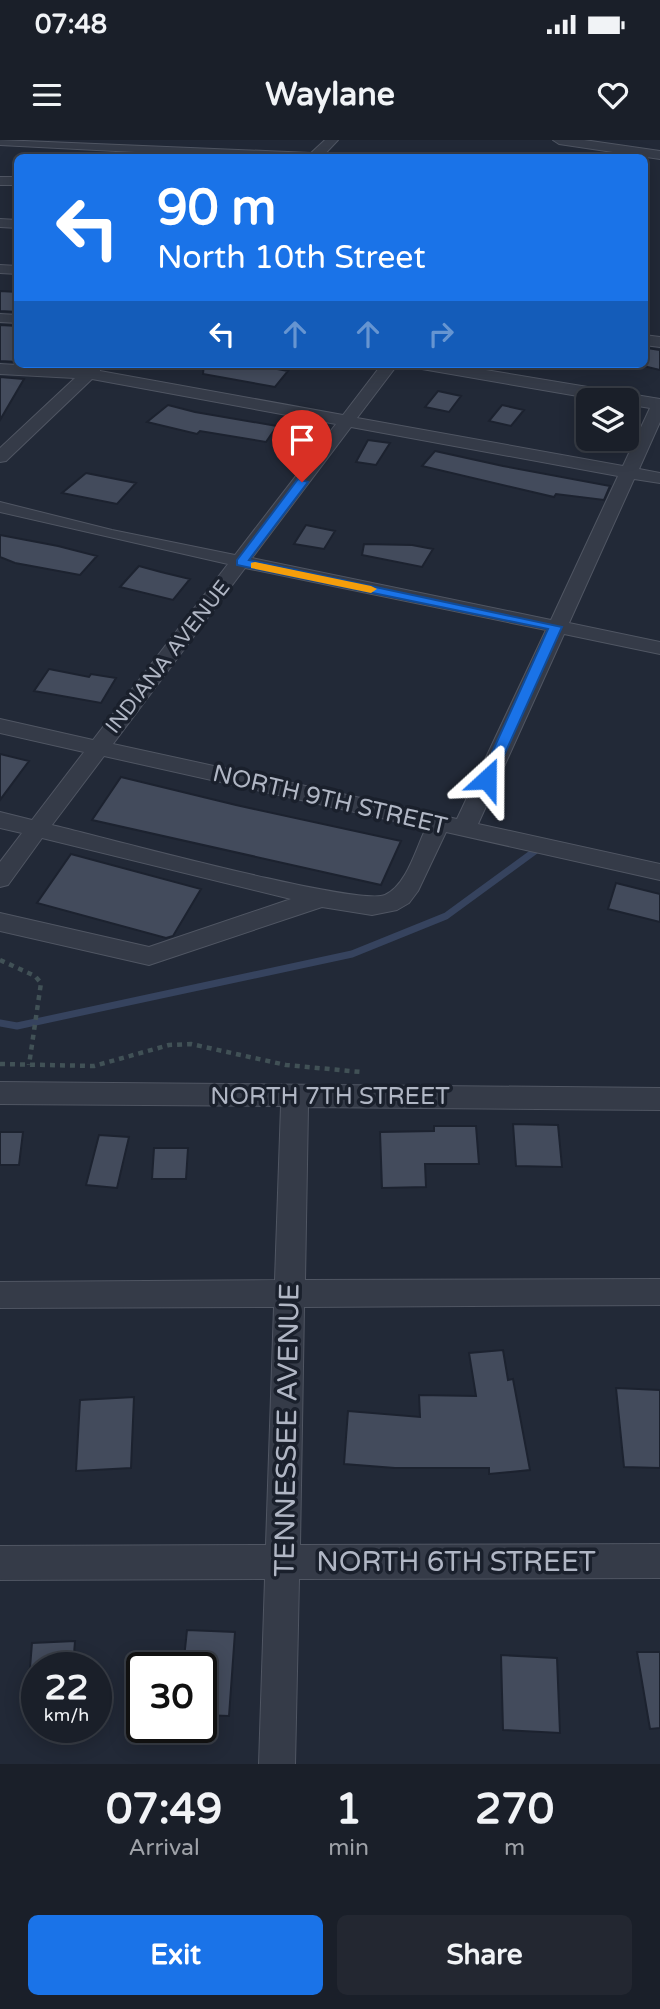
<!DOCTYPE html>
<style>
:root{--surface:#1a1f29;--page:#232731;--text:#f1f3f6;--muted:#9fa2a8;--line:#383d46;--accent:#1a73e8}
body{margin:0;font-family:"Varela Round",sans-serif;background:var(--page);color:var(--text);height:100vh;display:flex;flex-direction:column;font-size:26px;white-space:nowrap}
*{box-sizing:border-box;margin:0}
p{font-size:23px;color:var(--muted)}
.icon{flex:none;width:38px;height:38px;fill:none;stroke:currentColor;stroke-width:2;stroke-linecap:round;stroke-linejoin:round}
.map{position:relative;height:1624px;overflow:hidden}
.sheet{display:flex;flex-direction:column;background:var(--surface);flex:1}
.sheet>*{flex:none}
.guide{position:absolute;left:14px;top:14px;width:634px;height:214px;border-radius:10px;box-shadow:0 4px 18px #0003,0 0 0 2px var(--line);background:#1a73e8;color:#fff;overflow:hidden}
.fabs{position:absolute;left:576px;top:248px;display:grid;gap:14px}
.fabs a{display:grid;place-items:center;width:63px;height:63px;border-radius:10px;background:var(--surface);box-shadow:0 4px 18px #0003,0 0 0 2px var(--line);font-size:35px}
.speed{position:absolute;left:21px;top:1512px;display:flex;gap:14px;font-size:35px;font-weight:700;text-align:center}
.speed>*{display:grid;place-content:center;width:91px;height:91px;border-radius:50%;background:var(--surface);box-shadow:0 4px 18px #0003,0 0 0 2px var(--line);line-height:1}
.speed small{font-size:18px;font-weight:400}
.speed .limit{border:4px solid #111;border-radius:10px;background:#fff;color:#111}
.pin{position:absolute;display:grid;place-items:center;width:60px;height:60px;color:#fff;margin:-72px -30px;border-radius:50% 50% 50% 0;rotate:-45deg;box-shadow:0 0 7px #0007}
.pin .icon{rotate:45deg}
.me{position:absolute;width:77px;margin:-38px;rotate:24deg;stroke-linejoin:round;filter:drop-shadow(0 0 5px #0008)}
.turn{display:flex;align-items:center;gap:24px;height:147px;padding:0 28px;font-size:32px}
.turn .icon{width:91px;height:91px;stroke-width:2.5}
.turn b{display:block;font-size:49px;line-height:60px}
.lanes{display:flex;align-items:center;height:66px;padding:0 28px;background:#0003;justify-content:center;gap:35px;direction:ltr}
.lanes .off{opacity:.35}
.eta{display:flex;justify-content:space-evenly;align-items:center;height:119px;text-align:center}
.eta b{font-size:42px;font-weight:700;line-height:49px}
.action{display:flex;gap:14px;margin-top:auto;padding:14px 28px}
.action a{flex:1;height:80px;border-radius:10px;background:var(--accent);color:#fff;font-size:28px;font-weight:700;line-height:80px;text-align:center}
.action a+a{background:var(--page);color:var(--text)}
.status{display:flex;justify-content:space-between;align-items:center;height:49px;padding:0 35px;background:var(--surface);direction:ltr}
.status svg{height:19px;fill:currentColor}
header{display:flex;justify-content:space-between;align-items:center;height:91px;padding:0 28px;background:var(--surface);font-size:32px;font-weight:700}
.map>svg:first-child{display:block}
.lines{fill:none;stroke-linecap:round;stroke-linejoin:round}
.stream{stroke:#36435e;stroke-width:7}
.building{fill:#434b5c;stroke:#1c222f;stroke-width:2}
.minor-casing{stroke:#505663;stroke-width:2}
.path{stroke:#415156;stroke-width:4.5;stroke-dasharray:5 5;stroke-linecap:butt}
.minor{fill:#353b48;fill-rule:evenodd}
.route{fill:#1a73e8;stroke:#114b97;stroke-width:2}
.slow{fill:#f59e0b}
.labels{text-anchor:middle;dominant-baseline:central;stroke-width:7;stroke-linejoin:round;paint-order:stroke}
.far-street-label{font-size:21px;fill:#b0b6c4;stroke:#1a202c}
.street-label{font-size:24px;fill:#b0b6c4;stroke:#1a202c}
.near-street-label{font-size:28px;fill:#b0b6c4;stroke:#1a202c}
</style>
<div class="status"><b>07:48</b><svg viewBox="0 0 49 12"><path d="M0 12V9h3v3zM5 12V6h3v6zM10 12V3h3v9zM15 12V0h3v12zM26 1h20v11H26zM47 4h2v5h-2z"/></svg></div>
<header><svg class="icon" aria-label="menu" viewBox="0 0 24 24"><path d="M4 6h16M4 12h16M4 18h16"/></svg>Waylane<svg class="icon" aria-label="heart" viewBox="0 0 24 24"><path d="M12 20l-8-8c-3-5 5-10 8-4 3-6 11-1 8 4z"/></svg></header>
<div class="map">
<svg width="660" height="1624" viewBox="0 0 660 1624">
<rect width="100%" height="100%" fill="#222937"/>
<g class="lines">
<!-- stream -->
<path class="stream" d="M0 883 17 886 352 814 446 776 535 711"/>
</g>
<!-- building -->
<path class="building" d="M0 151 18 152V172L0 171Z
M0 185 18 186V222L0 221Z
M647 208 660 210V230L635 224H644Z
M204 224H250L288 231 275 247 203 234Z
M0 237 24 239 0 280Z
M438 251 461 256 449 272 425 267Z
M168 265 195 272 277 286 266 302 200 291 197 294 147 282Z
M502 265 524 270 511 286 489 281Z
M368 300 390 303 376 325 356 322Z
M435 311 503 326 610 346 604 360 556 354 554 357 422 326Z
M86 333 136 343 117 364 62 353Z
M306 385 335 391 324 409 294 404Z
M0 395 58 406 97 416 80 435 15 423 0 417Z
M364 404 412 405 433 409 422 427 362 415Z
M139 426 161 432 190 439 173 460 120 447Z
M49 529 89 537 91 534 116 538 101 563 34 551Z
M0 614 29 621 0 660Z
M121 637 236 665 401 701 381 745 92 680Z
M71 714 201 749 173 796 166 798 37 763Z
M616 743 660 754V782L608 769Z
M513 984 558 985 562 1027 516 1026Z
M434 986H476L479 1024H425L426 1047 382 1048 380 992 434 991Z
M0 992H23L19 1025H0Z
M99 995 129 997 117 1048 86 1045Z
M154 1008H188L186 1039H152Z
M503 1210 508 1240 513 1239 530 1330 489 1334V1328H395L344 1324 348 1271 420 1277 419 1255 476 1256 469 1213Z
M616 1248 660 1250V1328L624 1327Z
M134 1257 131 1328 76 1331 80 1260Z
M187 1490 235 1492 229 1576 201 1575V1528H183Z
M75 1501 73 1528H30L32 1503Z
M637 1512H660V1588L650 1589Z
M501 1515 557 1518 560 1593 503 1590Z"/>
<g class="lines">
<!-- minor casing -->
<g class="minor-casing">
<path id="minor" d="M0 0 311 13 325 0H338L321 18H251L0 5Z
M553 0H584L660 11V19L559 4Z
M0 37H18V45H0Z
M0 79 18 80V88L0 87Z
M0 125 18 126V134L0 133Z
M0 174 18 175V183L0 182Z
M644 195 660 197V207L644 205Z
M0 224 85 229 94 224 100 226V231L343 275 382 224H398L357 278 623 326 650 268 626 264V261H607L422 229 414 224H449L660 259V282L639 329 660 333V343L634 339 569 483 660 502V514L564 494 478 684 660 724V740L446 692 418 751 409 763 397 770 372 775 322 767 149 825 0 791V773L149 807 291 759 42 698 8 745 0 747V722L22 693 0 688V672L32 680 84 612 0 593V579L93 600 228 424 0 372V362L112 390 235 415 336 284 92 239 6 321 0 322V308L75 238 0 234ZM351 287 618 336 551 480 252 418ZM245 428 546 490 457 679 113 604ZM104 616 426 688C416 708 407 745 385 755 358 767 99 696 52 685Z
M0 942 660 948V970L308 967 305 1140 660 1139V1165L304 1167 300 1405 660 1404V1438L299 1439 295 1624H259L265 1439 0 1440V1406L266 1405 274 1167 0 1168V1142L275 1140 281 966 0 964Z"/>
</g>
<!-- path -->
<path class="path" d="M0 820 35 836 41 843 29 925
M0 924 94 926 169 905 191 904 286 925 361 932"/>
<!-- minor -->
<use href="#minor" class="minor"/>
</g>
<!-- route -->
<path class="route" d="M298 339 308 342 249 420 562 487 492 642 487 644 480 639 548 489 237 425V420Z"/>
<!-- slow -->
<path class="slow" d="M255 422 371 446 377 449 371 453 251 428V423Z"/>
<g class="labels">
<!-- far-street labels -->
<g class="far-street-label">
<text transform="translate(168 517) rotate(-52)">INDIANA AVENUE</text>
</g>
<!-- street labels -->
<g class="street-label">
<text transform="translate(330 660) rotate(13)">NORTH 9TH STREET</text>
<text x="330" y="956">NORTH 7TH STREET</text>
</g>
<!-- near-street labels -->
<g class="near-street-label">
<text transform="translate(287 1290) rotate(-89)">TENNESSEE AVENUE</text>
<text x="456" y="1422">NORTH 6TH STREET</text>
</g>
</g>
</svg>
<div class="fabs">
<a><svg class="icon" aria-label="layers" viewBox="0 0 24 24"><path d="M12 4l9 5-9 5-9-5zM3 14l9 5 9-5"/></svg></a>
</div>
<div class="speed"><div>22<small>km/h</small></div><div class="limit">30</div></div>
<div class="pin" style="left:302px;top:342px;background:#d93025"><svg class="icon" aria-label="arrive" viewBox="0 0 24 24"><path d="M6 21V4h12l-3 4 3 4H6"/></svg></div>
<svg class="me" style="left:487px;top:639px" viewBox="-20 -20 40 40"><path d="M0-17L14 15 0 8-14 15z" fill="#1a73e8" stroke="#fff" stroke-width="4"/></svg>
<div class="guide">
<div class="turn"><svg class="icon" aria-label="left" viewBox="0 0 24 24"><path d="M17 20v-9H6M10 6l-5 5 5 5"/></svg><div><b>90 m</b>North 10th Street</div></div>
<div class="lanes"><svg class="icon" aria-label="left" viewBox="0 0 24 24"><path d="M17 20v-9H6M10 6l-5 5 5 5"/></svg><svg class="icon off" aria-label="ahead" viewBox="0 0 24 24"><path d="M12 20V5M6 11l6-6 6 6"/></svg><svg class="icon off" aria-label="ahead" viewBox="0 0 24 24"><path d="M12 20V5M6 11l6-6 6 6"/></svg><svg class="icon off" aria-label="right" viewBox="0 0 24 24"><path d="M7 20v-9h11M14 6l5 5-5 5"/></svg></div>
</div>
</div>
<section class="sheet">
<div class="eta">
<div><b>07:49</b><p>Arrival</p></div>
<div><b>1</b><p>min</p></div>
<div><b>270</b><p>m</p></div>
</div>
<div class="action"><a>Exit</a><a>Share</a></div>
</section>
